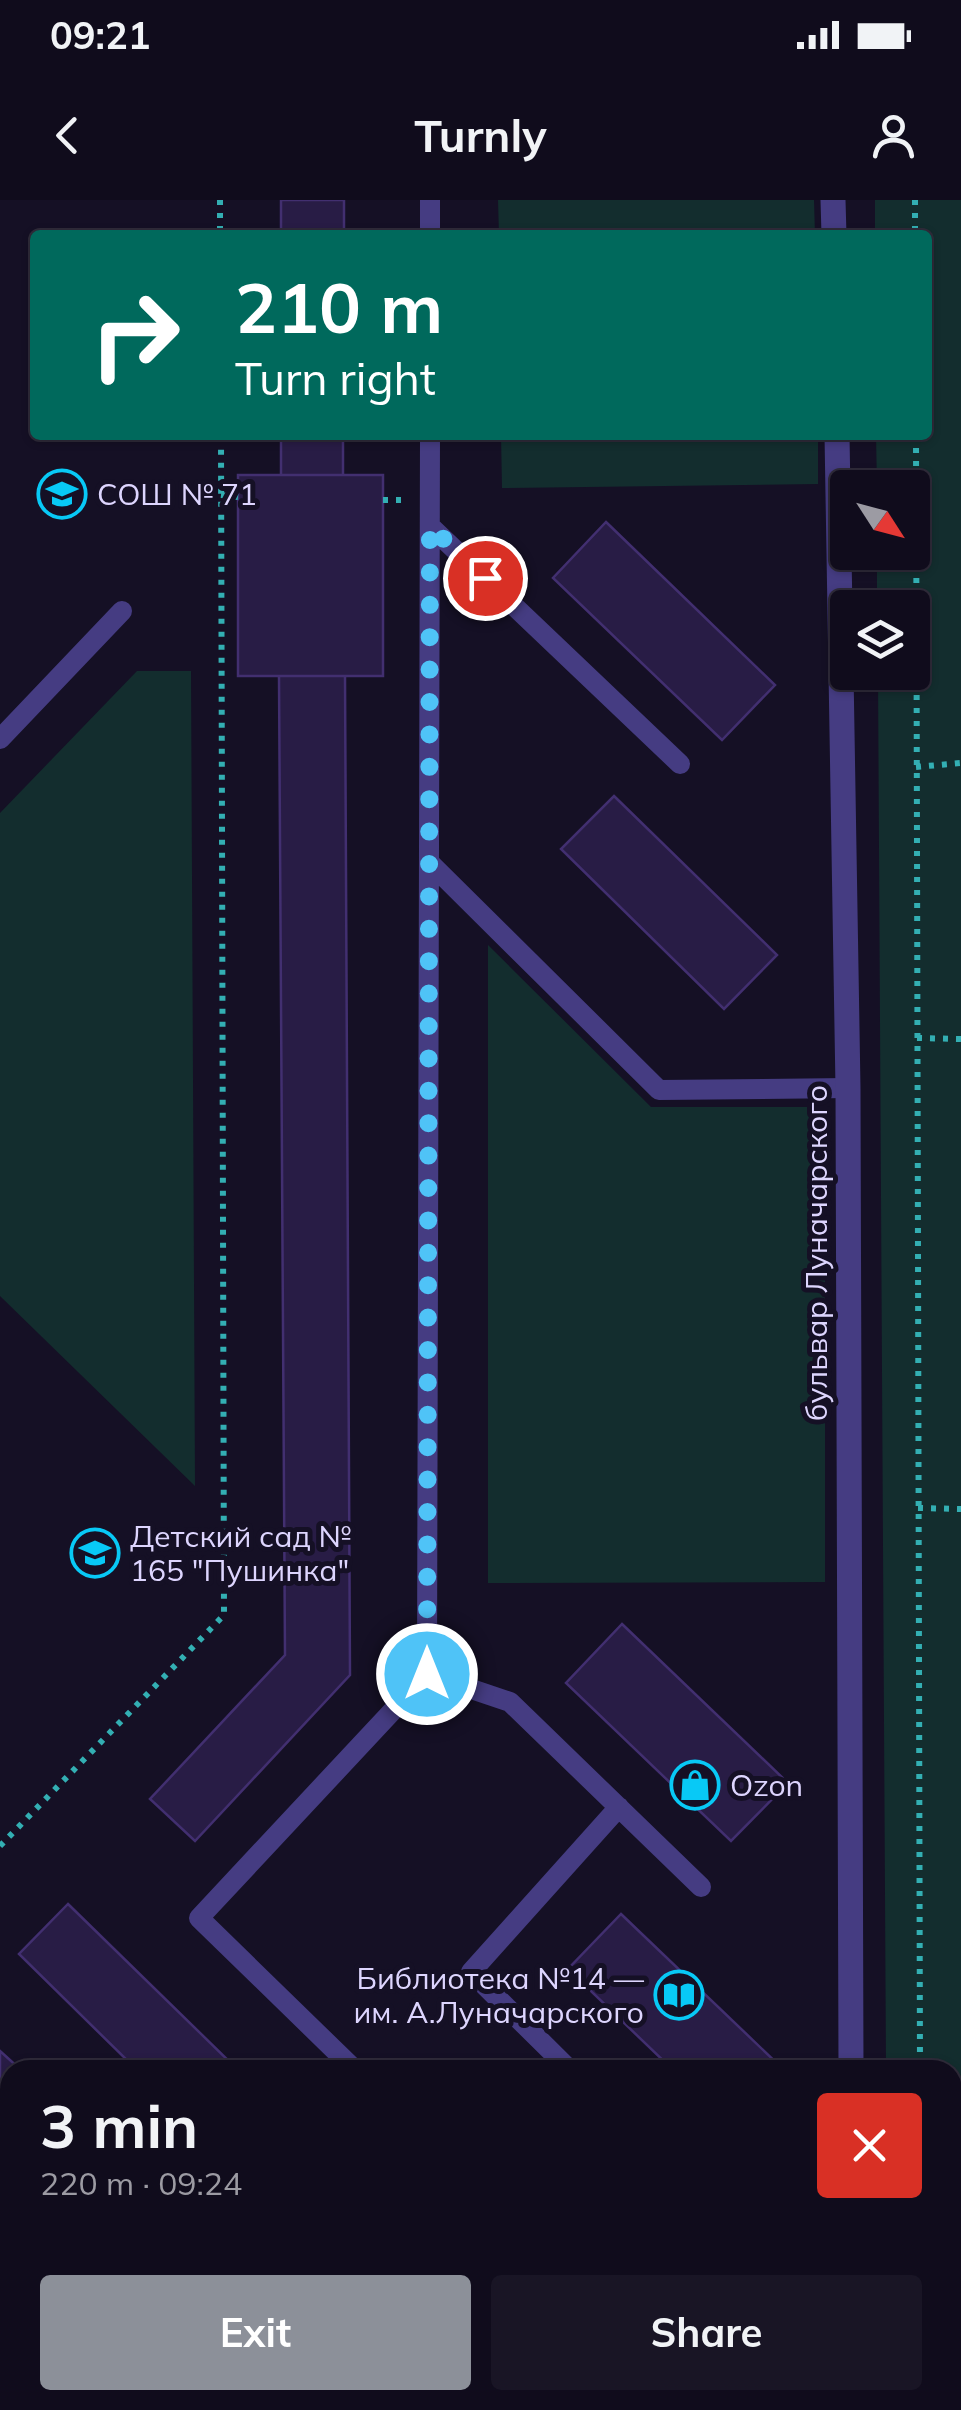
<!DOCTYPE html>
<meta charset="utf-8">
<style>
:root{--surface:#100c1c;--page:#191525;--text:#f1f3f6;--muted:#9c9ba3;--line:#302c3b;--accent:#8c9099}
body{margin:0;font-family:Mulish,sans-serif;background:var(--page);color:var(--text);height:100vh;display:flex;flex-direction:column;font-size:38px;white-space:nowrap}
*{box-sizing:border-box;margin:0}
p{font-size:32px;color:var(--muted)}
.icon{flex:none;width:55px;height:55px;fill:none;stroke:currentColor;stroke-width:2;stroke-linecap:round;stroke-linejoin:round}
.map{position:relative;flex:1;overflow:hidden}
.panel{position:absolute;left:0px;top:1860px;width:962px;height:350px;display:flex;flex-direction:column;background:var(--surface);border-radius:30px 30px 0 0;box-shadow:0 2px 8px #0004,0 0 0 2px var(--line)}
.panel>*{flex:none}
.top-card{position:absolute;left:30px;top:30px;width:902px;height:210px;border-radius:10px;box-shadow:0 2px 8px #0004,0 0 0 2px var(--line);background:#00695c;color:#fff;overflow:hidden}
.needle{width:65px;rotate:126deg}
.controls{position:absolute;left:830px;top:270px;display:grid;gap:20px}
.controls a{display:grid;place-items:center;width:100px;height:100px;border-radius:10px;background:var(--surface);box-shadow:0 2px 8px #0004,0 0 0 2px var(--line);font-size:50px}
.pin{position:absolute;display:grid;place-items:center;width:85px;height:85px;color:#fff;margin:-42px;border:5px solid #fff;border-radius:50%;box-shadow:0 2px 10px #0007}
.me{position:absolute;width:110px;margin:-55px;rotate:0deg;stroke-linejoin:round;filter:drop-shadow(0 0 8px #0008)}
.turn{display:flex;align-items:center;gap:35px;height:210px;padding:0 40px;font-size:45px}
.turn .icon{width:130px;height:130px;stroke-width:2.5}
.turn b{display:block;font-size:70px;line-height:85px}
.round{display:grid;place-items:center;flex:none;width:105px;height:105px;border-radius:10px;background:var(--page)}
.head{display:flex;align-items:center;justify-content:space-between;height:170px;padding:0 40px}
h1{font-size:60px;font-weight:700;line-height:75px}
.cta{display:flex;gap:20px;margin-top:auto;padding:20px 40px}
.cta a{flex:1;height:115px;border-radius:10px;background:var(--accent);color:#fff;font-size:40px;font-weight:700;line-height:115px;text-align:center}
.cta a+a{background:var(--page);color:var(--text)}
.status{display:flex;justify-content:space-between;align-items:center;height:70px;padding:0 50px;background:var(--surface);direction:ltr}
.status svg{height:28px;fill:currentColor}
header{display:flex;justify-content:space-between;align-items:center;height:130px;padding:0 40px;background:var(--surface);font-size:45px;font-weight:700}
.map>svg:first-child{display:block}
.green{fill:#132d2e}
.building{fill:#281c45;stroke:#422f70;stroke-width:2.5}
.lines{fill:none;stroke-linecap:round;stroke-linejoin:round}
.path{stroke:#33afb3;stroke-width:6;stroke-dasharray:5 8;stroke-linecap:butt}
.service{stroke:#453c82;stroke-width:20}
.minor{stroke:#453c82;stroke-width:25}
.route{stroke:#4fc3f7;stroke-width:18;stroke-dasharray:0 32.4}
.labels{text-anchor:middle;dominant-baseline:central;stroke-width:10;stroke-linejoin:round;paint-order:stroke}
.poi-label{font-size:30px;fill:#ddd5fe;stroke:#151025;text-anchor:start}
.street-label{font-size:30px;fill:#ddd5fe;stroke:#151025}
</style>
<div class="status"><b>09:21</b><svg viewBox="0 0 49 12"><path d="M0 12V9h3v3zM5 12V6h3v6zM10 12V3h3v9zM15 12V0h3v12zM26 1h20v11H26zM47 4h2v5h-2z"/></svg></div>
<header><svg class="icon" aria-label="back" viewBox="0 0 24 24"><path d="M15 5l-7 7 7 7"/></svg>Turnly<svg class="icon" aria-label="person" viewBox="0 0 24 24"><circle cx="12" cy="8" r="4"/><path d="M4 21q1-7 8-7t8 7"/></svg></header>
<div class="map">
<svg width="961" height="2210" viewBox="0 0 961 2210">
<rect width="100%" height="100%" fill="#151025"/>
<!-- green -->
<path class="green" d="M498 0H814L815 35H499Z
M875 0H961V1884H953L952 1870H886L878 473 912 472V408L877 407V353L912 352V288L877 287 876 235H928V35H875Z
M501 235H818V284L502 288Z
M137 471H191L195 1286 0 1096V613Z
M488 745 651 907H825V1382L488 1383Z"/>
<!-- building -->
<path class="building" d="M281 0H344V35H281Z
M281 235H343V275H281Z
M238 275H383V476H238Z
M606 322 775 485 722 540 553 378Z
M279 476H345L350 1475 195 1641 150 1599 285 1455Z
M614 596 777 755 724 809 561 649Z
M622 1424 788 1583 731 1641 566 1483Z
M68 1704 238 1870H137L19 1754Z
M621 1714 784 1870H673L568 1769Z
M0 1851 21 1870H10V1886L0 1896Z
M961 2066V2192L952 2184V2075Z
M393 2200H492L483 2210H383Z
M832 2200H929L939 2210H823Z"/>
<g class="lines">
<!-- path -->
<path class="path" d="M220 0V35
M915 0V35
M916 235 920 1870
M221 295 238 297
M383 300H404
M916 567 961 563
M917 838 961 839
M918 1308 961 1309
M0 1646 224 1415 221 235
M707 2210 716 2200"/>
<!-- service -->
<path class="service" d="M430 35V0
M430 326 680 564
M0 539 122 411
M429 662 659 890 848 888
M427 1474 510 1502 701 1687
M355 1870 199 1718 427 1474 430 235
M570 1870 471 1772 619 1607
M952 1945 961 1941
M285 2210 295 2200"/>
<!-- minor -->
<path class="minor" d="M833 0 834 35
M837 235 848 888 851 1870
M591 2210 601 2200"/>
</g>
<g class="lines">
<!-- route -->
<path class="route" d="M427 1474 430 326 485 378"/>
</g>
<!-- icons -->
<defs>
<g id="school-ring" transform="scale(2.5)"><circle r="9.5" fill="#151025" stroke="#08c9f6" stroke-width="1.5"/><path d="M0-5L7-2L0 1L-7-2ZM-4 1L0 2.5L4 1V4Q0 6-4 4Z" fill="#08c9f6"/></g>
<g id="shop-ring" transform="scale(2.5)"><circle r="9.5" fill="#151025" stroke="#08c9f6" stroke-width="1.5"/><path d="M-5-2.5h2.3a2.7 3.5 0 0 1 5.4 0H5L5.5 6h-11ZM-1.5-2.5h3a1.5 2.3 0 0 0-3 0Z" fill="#08c9f6"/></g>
<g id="library-ring" transform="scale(2.5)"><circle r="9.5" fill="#151025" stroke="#08c9f6" stroke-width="1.5"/><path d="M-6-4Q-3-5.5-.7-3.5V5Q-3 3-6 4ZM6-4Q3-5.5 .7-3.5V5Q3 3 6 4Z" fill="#08c9f6"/></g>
</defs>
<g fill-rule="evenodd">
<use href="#school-ring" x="62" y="294"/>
<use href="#school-ring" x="95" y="1353"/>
<use href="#shop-ring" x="695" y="1585"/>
<use href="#library-ring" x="679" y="1795"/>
</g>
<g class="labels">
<!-- poi labels -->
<g class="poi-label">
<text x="97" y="294">СОШ № 71</text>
<text x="130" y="1336">Детский сад №<tspan x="130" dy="34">165 "Пушинка"</tspan></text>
<text x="730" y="1585">Ozon</text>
<text x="644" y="1778" text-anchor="end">Библиотека №14 —<tspan x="644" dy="34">им. А.Луначарского</tspan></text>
</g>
<!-- street labels -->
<g class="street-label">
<text transform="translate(816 1053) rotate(-90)">бульвар Луначарского</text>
</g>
</g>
</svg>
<div class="controls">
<a><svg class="needle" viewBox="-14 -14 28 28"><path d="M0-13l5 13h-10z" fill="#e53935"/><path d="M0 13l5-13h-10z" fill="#9c9ba3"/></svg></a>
<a><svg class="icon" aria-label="layers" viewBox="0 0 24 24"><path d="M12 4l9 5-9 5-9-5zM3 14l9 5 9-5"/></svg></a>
</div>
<div class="pin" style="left:485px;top:378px;background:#d93025"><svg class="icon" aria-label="arrive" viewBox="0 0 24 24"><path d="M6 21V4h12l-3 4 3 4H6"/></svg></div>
<svg class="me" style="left:427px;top:1474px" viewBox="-20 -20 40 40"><circle r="17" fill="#4fc3f7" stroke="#fff" stroke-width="3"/><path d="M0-11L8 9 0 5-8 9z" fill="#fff"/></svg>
<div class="top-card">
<div class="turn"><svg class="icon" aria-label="right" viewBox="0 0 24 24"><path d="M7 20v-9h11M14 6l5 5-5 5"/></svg><div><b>210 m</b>Turn right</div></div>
</div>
<section class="panel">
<div class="head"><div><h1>3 min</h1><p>220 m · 09:24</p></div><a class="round" style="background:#d93025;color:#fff"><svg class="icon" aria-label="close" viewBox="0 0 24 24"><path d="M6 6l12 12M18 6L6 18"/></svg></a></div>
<div class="cta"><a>Exit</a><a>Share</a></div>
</section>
</div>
